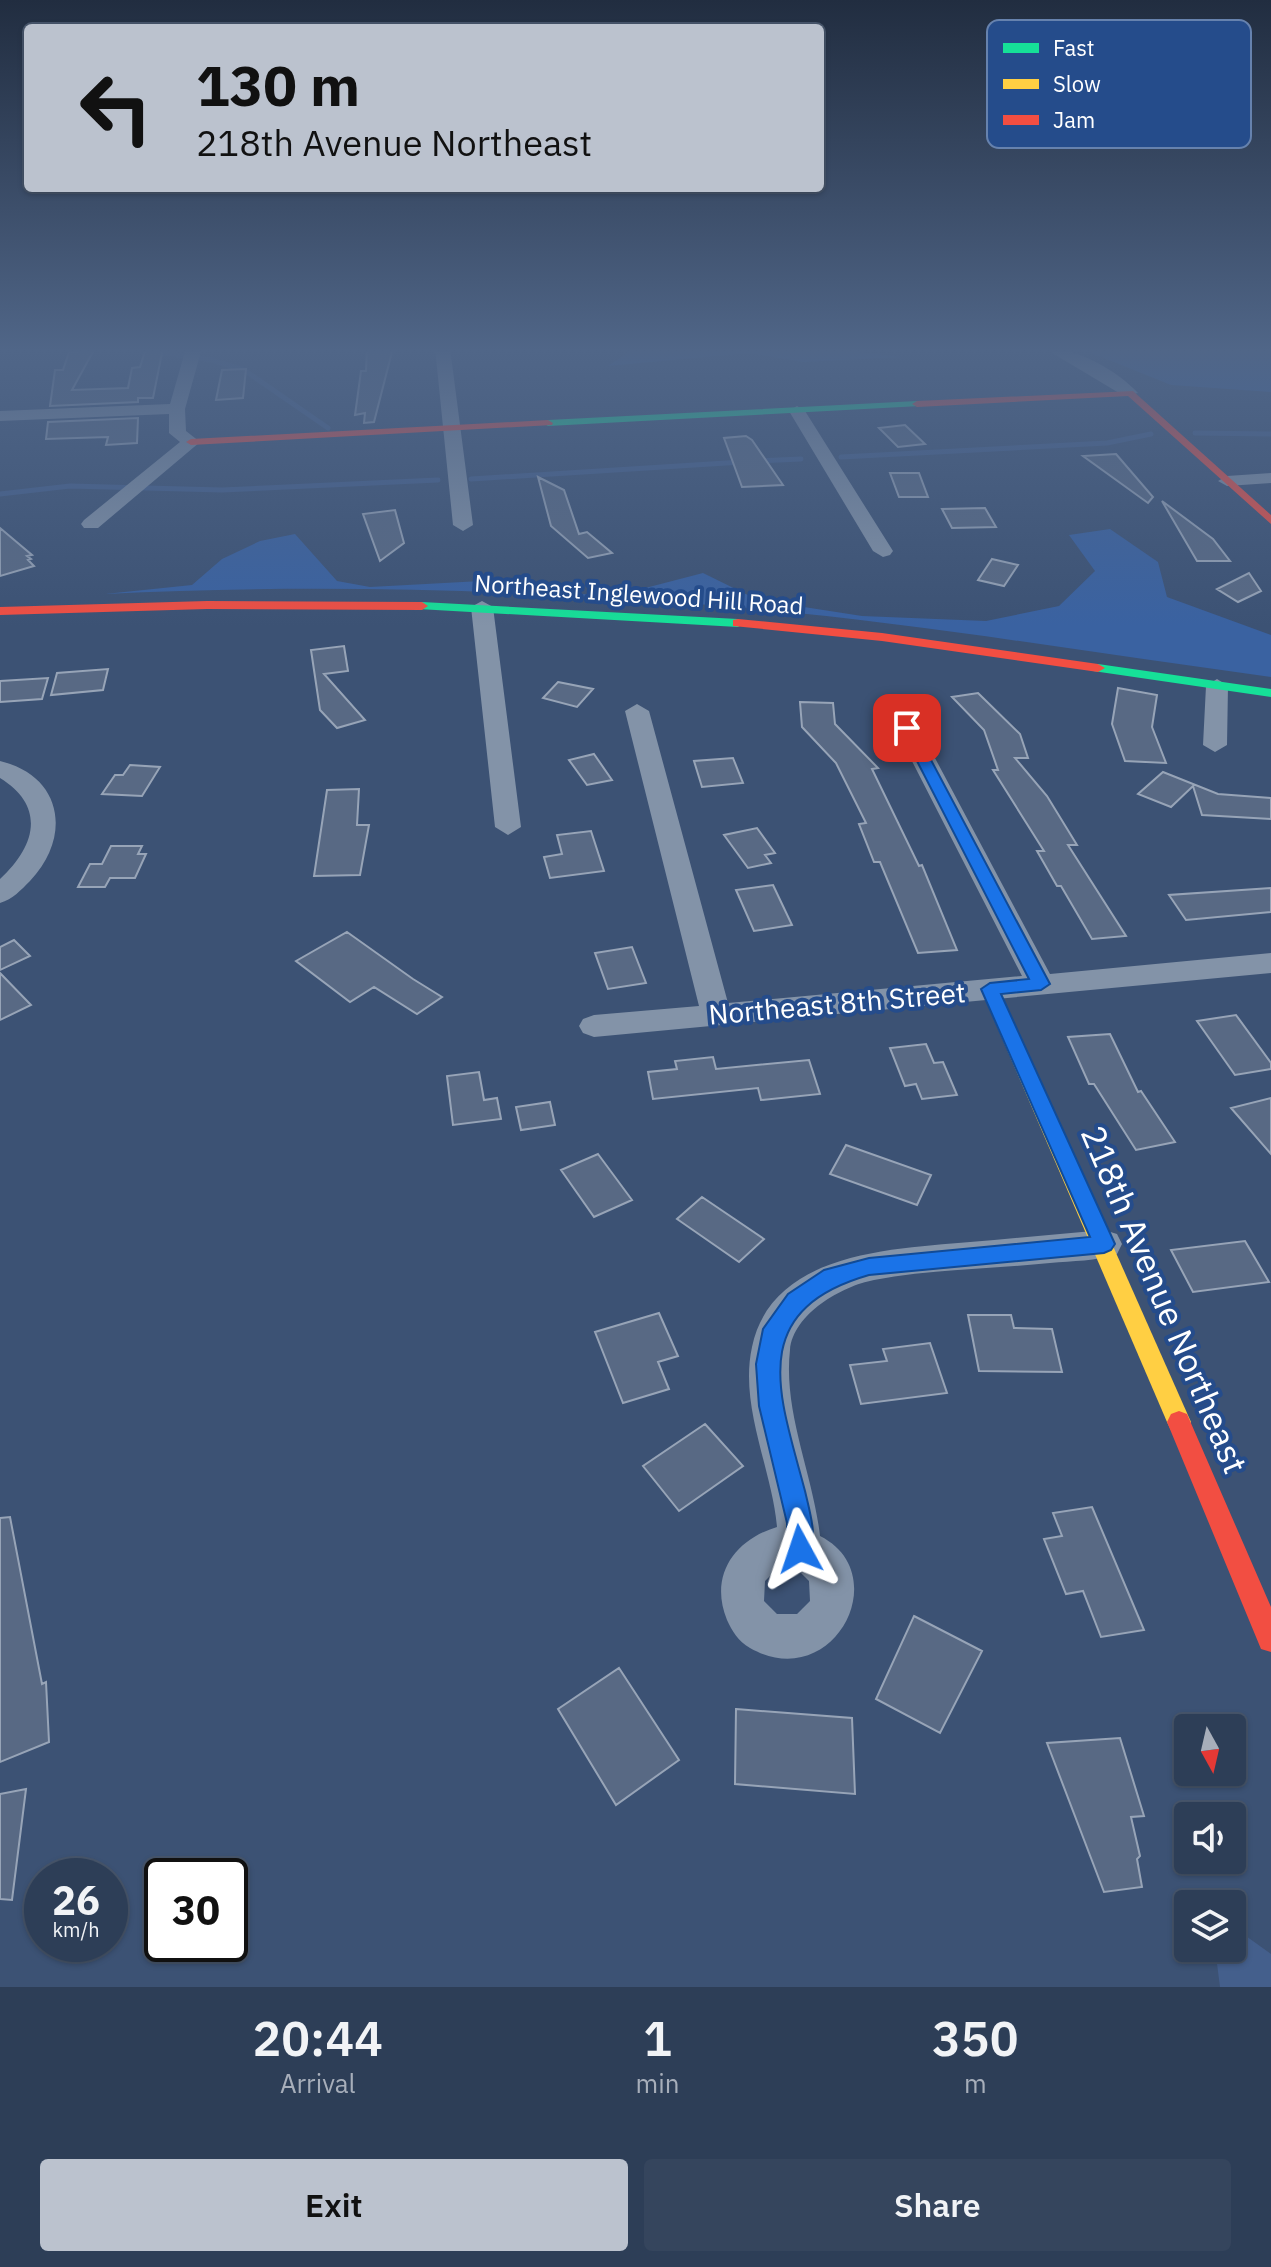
<!DOCTYPE html>
<style>
:root{--surface:#2d3e57;--page:#35455d;--text:#f1f3f6;--muted:#a7aeba;--line:#48576d;--accent:#bbc2ce}
body{margin:0;font-family:"IBM Plex Sans",sans-serif;background:var(--page);color:var(--text);height:100vh;display:flex;flex-direction:column;font-size:30px;white-space:nowrap}
*{box-sizing:border-box;margin:0}
p{font-size:26px;color:var(--muted)}
.icon{flex:none;width:44px;height:44px;fill:none;stroke:currentColor;stroke-width:2;stroke-linecap:round;stroke-linejoin:round}
.map{position:relative;height:1987px;overflow:hidden}
.panel{display:flex;flex-direction:column;background:var(--surface);flex:1}
.panel>*{flex:none}
.hud{position:absolute;left:24px;top:24px;width:800px;height:168px;border-radius:8px;box-shadow:0 2px 6px #0004,0 0 0 2px var(--line);background:#bbc2ce;color:#111;overflow:hidden}
.needle{width:52px;rotate:172deg}
.tools{position:absolute;left:1174px;top:1714px;display:grid;gap:16px}
.tools a{display:grid;place-items:center;width:72px;height:72px;border-radius:8px;background:var(--surface);box-shadow:0 2px 6px #0004,0 0 0 2px var(--line);font-size:40px}
.speed{position:absolute;left:24px;top:1858px;display:flex;gap:16px;font-size:40px;font-weight:700;text-align:center}
.speed>*{display:grid;place-content:center;width:104px;height:104px;border-radius:50%;background:var(--surface);box-shadow:0 2px 6px #0004,0 0 0 2px var(--line);line-height:1}
.speed small{font-size:20px;font-weight:400}
.speed .limit{border:4px solid #111;border-radius:12px;background:#fff;color:#111}
.pin{position:absolute;display:grid;place-items:center;width:68px;height:68px;color:#fff;margin:-34px;border-radius:16px;box-shadow:0 4px 12px #0006}
.me{position:absolute;width:88px;margin:-44px;rotate:355deg;stroke-linejoin:round;filter:drop-shadow(0 0 6px #0008)}
.turn{display:flex;align-items:center;gap:28px;height:168px;padding:0 40px;font-size:36px}
.turn .icon{width:104px;height:104px;stroke-width:2.5}
.turn b{display:block;font-size:56px;line-height:68px}
.eta{display:flex;justify-content:space-evenly;align-items:center;height:136px;text-align:center}
.eta b{font-size:48px;font-weight:600;line-height:56px}
.primary-button{display:flex;gap:16px;margin-top:auto;padding:16px 40px}
.primary-button a{flex:1;height:92px;border-radius:8px;background:var(--accent);color:#111;font-size:32px;font-weight:600;line-height:92px;text-align:center}
.primary-button a+a{background:var(--page);color:var(--text)}
.map>svg:first-child{display:block}
.green{fill:#3a62a1}
.water{fill:#445f8c}
.lines{fill:none;stroke-linecap:round;stroke-linejoin:round}
.stream{stroke:#445f8c;stroke-width:5}
.building{fill:#586984;stroke:#97a4b7;stroke-width:2}
.street{fill:#8393a8;fill-rule:evenodd}
.fast{fill:#16e098;fill-rule:evenodd}
.slow{fill:#ffcf43;fill-rule:evenodd}
.jam{fill:#f24e42;fill-rule:evenodd}
.route{fill:#1a73e8;stroke:#114b97;stroke-width:2}
.labels{text-anchor:middle;dominant-baseline:central;stroke-width:8;stroke-linejoin:round;paint-order:stroke}
.far-street-label{font-size:24px;fill:#fff;stroke:#254c8b}
.street-label{font-size:28px;fill:#fff;stroke:#254c8b}
.near-street-label{font-size:34px;fill:#fff;stroke:#254c8b}
.key{fill:#254c8b;stroke:#6682ae;stroke-width:2}
.key-label{font-size:22px;fill:#fff}
</style>
<div class="map">
<svg width="1271" height="1987" viewBox="0 0 1271 1987">
<rect width="100%" height="100%" fill="#3c5274"/>
<!-- green -->
<path class="green" d="M627 348H820L902 357 803 362 748 353 608 366 627 353Z
M1079 348H1271V392L1171 385Z
M1110 529 1158 562 1167 597 1271 635V677C1100 654 929 625 756 609 540 590 322 583 105 594L192 585 222 559 260 541 295 534 337 581 370 587 481 581 560 595 626 593 703 573 758 600 862 616 986 621 1059 606 1095 571 1069 535Z"/>
<!-- water -->
<path class="water" d="M1232 1926 1271 1954V1987H1220L1215 1948H1232Z"/>
<g class="lines">
<!-- stream -->
<path class="stream" d="M130 348 212 360 244 370 328 428
M1195 433 1271 434
M841 457 1107 443 1151 434
M756 461 801 459
M471 479 742 462
M0 494 70 486 222 490 438 480"/>
</g>
<!-- building -->
<path class="building" d="M146 348H163L153 398H138V402L50 406 55 370H63L69 352 94 350 72 390 128 388 132 368 140 367Z
M367 348H393L374 422 364 423 365 413 355 415 361 371H366Z
M246 369 243 398 216 400 222 370Z
M138 418 137 443 106 445 108 437 46 439 48 422Z
M905 425 925 444 898 447 879 428Z
M746 436 752 440 783 485 742 487 724 438Z
M1116 454 1153 497 1148 503 1083 456Z
M890 473H919L928 497H899Z
M538 477 564 490 579 534 587 532 612 553 588 558 551 526Z
M1162 501 1213 539 1230 561H1197Z
M985 508 996 527 952 528 942 509Z
M395 510 404 543 380 561 363 514Z
M0 528 32 555 27 556 31 559 28 560 34 566 0 576Z
M992 559 1018 565 1004 586 978 580Z
M1249 573 1261 591 1238 602 1217 589Z
M344 646 348 671 324 674 365 720 337 728 320 710 311 650Z
M108 669 103 690 51 695 57 673Z
M48 678 42 699 0 702V681Z
M558 682 593 689 577 707 543 698Z
M1118 688 1157 695 1152 727 1166 763 1125 761 1112 724Z
M978 693 1020 734 1028 758H1015L1047 796 1077 845H1068L1126 936 1092 939 1061 886H1057L1037 851H1044L993 770H998L984 730 952 697Z
M800 702 833 703 835 724 878 768 872 769 919 866 922 865 957 950 918 953 880 862H874L859 824 866 823 836 763 802 727Z
M594 754 612 780 587 785 569 760Z
M733 758 743 783 702 787 694 761Z
M130 765 160 767 142 796 102 794 115 775H123Z
M1163 772 1218 794 1271 798V819L1202 815 1193 786 1171 807 1138 794Z
M359 789 357 825H369L360 875 314 876 327 790Z
M757 828 775 853 765 855 771 863 748 868 724 835Z
M591 831 604 871 550 878 544 857 562 854 557 835Z
M111 846H142L138 854H146L135 878H110L105 887H78L90 864H102Z
M773 885 792 925 754 931 736 890Z
M1271 888V912L1186 920 1169 895Z
M347 932 413 979 442 997 417 1014 374 987 350 1002 296 961Z
M14 940 30 956 0 970V947Z
M632 947 646 983 608 989 595 953Z
M0 973 31 1005 0 1020Z
M1236 1015 1271 1063V1069L1235 1075 1197 1021Z
M1110 1034 1138 1092 1141 1091 1175 1142 1136 1150 1094 1084H1089L1068 1037Z
M926 1044 934 1063 943 1062 957 1095 922 1099 916 1084 905 1086 890 1048Z
M713 1057 716 1069 809 1060 820 1094 761 1100 758 1088 653 1099 648 1072 677 1069 675 1061Z
M479 1072 484 1100 497 1098 501 1119 453 1125 447 1076Z
M1271 1098V1154L1231 1108Z
M550 1102 555 1125 521 1130 516 1107Z
M846 1145 931 1175 917 1205 830 1174Z
M598 1154 632 1200 594 1217 561 1170Z
M702 1197 764 1239 739 1262 677 1219Z
M1245 1241 1269 1282 1193 1292 1171 1250Z
M659 1313 678 1356 658 1362 669 1389 623 1403 595 1332Z
M968 1315H1011L1014 1328 1052 1329 1062 1372 979 1371Z
M930 1343 947 1393 861 1404 850 1365 887 1361 883 1349Z
M705 1424 743 1466 679 1511 643 1466Z
M1092 1507 1144 1630 1101 1637 1083 1591 1066 1594 1044 1539 1062 1536 1053 1513Z
M10 1517 42 1684 46 1682 49 1742 0 1762V1518Z
M914 1616 982 1651 940 1733 876 1699Z
M619 1668 679 1760 616 1805 558 1709Z
M736 1709 852 1718 855 1794 735 1784Z
M1120 1738 1144 1816 1131 1817 1140 1856 1137 1859 1142 1887 1104 1892 1047 1743Z
M26 1789 12 1900 0 1899V1794Z"/>
<g class="lines">
<!-- street -->
<path class="street" d="M186 348H202L185 409 186 431 200 442 98 528H84L81 524 84 520 180 442 169 433V414L0 421V411L170 404Z
M435 348H450L473 525 463 531 453 525Z
M1044 348C1075 347 1117 370 1138 393L1124 396Z
M797 406 805 411 893 551 890 555 883 557 873 551 789 411Z
M1271 473V483L1227 486 1218 481 1227 476Z
M482 601 493 607 521 827 508 835 495 827 471 607Z
M1217 679 1228 686 1227 745 1215 752 1203 745 1206 686Z
M637 704 649 711 728 1003 1022 976 895 728 907 721 919 728 1050 974 1271 953V973L594 1037 583 1033 579 1026 583 1019 594 1015 699 1006 625 711Z
M0 761C63 776 72 837 30 881 21 890 13 899 0 903V879C35 847 47 807 0 778Z
M1104 1230 1117 1234 1122 1244 1117 1254C1096 1261 1073 1261 1050 1263 993 1269 931 1269 874 1280 842 1286 793 1314 790 1350 783 1412 813 1474 820 1536 896 1574 833 1695 750 1648 738 1641 732 1631 727 1620 709 1576 734 1540 777 1527 772 1469 739 1406 752 1347 772 1251 894 1249 970 1242 1015 1238 1059 1234 1104 1230ZM778 1568H796L809 1581 810 1601 797 1614H777L764 1601 765 1581Z"/>
<!-- fast -->
<path class="fast" d="M917 401 922 404 920 406 548 426 543 423 548 420Z
M422 602 738 619 744 623 738 627 418 609V603Z
M1098 664 1271 689V697L1093 671 1091 668Z"/>
<!-- slow -->
<path class="slow" d="M990 983 999 989 1191 1422 1187 1430 1179 1433 1171 1430 1167 1422 981 989Z"/>
<!-- jam -->
<path class="jam" d="M1133 391 1271 515V524L1128 396 917 407 912 404 917 401Z
M548 420 553 423 552 425 191 445 186 442 191 439Z
M207 601 422 602 428 606 422 610 207 609 0 615V607Z
M738 619 882 633 1098 664 1105 668 1098 672 882 641 733 626V620Z
M1179 1411 1187 1414 1271 1607V1652L1261 1649 1167 1422 1171 1414Z"/>
</g>
<!-- sky -->
<linearGradient id="sky" x2="0" y2="1"><stop stop-color="#212d40"/><stop offset="0.56" stop-color="#506688"/><stop offset="1" stop-color="#506688" stop-opacity="0"/></linearGradient>
<rect width="1271" height="626" fill="url(#sky)"/>
<!-- route -->
<path class="route" d="M907 724 914 728 1050 984 1041 990 1001 994 1115 1244 1111 1250 1104 1253 869 1275C744 1311 780 1396 805 1491 810 1513 818 1537 809 1558L800 1561 791 1558 787 1549V1523L759 1406 756 1364 763 1329 788 1294 824 1270 869 1258 1090 1237 981 989 990 983 1029 979 900 728Z"/>
<g class="labels">
<!-- far-street labels -->
<g class="far-street-label">
<text transform="translate(639 594) rotate(4)">Northeast Inglewood Hill Road</text>
</g>
<!-- street labels -->
<g class="street-label">
<text transform="translate(837 1003) rotate(-5)">Northeast 8th Street</text>
</g>
<!-- near-street labels -->
<g class="near-street-label">
<text transform="translate(1165 1299) rotate(67)">218th Avenue Northeast</text>
</g>
</g>
<!-- legend -->
<rect x="987" y="20" width="264" height="128" rx="12" class="key"/>
<rect x="1003" y="43" width="36" height="10" fill="#16e098"/>
<rect x="1003" y="79" width="36" height="10" fill="#ffcf43"/>
<rect x="1003" y="115" width="36" height="10" fill="#f24e42"/>
<g class="key-label">
<text x="1053" y="56">Fast</text>
<text x="1053" y="92">Slow</text>
<text x="1053" y="128">Jam</text>
</g>
</svg>
<div class="tools">
<a><svg class="needle" viewBox="-14 -14 28 28"><path d="M0-13l5 13h-10z" fill="#e53935"/><path d="M0 13l5-13h-10z" fill="#a7aeba"/></svg></a>
<a><svg class="icon" aria-label="sound" viewBox="0 0 24 24"><path d="M4 9h4l5-4v14l-5-4H4zM17 9q2 3 0 6"/></svg></a>
<a><svg class="icon" aria-label="layers" viewBox="0 0 24 24"><path d="M12 4l9 5-9 5-9-5zM3 14l9 5 9-5"/></svg></a>
</div>
<div class="speed"><div>26<small>km/h</small></div><div class="limit">30</div></div>
<div class="pin" style="left:907px;top:728px;background:#d93025"><svg class="icon" aria-label="arrive" viewBox="0 0 24 24"><path d="M6 21V4h12l-3 4 3 4H6"/></svg></div>
<svg class="me" style="left:800px;top:1549px" viewBox="-20 -20 40 40"><path d="M0-17L14 15 0 8-14 15z" fill="#1a73e8" stroke="#fff" stroke-width="4"/></svg>
<div class="hud">
<div class="turn"><svg class="icon" aria-label="left" viewBox="0 0 24 24"><path d="M17 20v-9H6M10 6l-5 5 5 5"/></svg><div><b>130 m</b>218th Avenue Northeast</div></div>
</div>
</div>
<section class="panel">
<div class="eta">
<div><b>20:44</b><p>Arrival</p></div>
<div><b>1</b><p>min</p></div>
<div><b>350</b><p>m</p></div>
</div>
<div class="primary-button"><a>Exit</a><a>Share</a></div>
</section>
